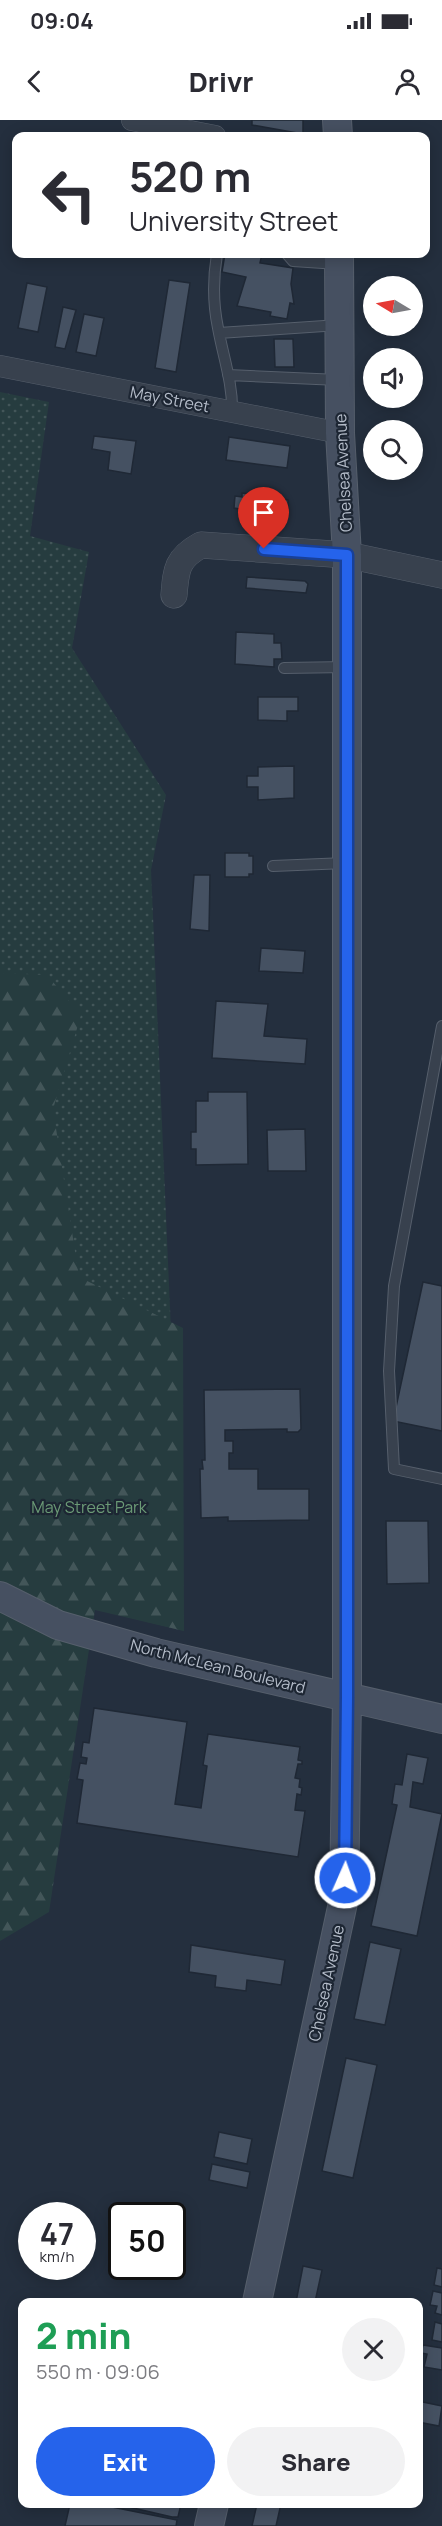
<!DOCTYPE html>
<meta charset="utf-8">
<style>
:root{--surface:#fff;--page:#f2f2f3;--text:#2b2b33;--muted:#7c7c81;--accent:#2563eb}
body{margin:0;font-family:Manrope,sans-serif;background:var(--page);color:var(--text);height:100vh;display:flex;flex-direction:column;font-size:22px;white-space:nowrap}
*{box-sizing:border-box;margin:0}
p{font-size:20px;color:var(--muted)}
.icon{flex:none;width:33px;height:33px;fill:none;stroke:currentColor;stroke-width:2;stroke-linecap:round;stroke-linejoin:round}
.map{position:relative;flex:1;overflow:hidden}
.sheet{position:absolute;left:18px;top:2178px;width:405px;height:210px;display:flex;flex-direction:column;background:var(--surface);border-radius:12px;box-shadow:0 3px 15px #0003}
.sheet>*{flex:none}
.banner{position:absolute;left:12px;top:12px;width:418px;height:126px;border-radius:12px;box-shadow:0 3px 15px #0003;background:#fff;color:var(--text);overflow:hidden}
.needle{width:39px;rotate:280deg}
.fabs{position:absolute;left:363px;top:156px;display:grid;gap:12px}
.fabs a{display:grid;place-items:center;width:60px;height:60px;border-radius:50%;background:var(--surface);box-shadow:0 3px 15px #0003;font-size:30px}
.speed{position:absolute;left:18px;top:2082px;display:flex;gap:12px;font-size:30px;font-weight:700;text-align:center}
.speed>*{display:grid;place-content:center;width:78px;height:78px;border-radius:50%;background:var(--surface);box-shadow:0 3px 15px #0003;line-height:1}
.speed small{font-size:15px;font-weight:400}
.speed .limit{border:3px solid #111;border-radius:9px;background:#fff;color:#111}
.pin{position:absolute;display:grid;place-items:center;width:51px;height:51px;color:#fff;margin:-62px -26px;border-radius:50% 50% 50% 0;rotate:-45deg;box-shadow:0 0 6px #0007}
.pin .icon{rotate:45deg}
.me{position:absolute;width:66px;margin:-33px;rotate:2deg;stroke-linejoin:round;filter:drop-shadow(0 0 4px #0008)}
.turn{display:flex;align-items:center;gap:21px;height:126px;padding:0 18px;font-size:27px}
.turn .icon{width:78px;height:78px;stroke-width:2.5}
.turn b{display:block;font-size:42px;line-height:51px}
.round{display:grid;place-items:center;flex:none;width:63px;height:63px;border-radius:32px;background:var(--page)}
.overview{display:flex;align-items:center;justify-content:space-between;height:102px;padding:0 18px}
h1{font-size:36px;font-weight:800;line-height:45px;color:#1e9e55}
.action{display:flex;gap:12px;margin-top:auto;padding:12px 18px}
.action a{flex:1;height:69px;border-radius:36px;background:var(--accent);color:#fff;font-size:24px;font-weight:800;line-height:69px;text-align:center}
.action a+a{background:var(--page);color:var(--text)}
.status{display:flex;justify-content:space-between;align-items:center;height:42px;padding:0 30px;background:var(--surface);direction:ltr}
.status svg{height:16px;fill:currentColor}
header{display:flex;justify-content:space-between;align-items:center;height:78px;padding:0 18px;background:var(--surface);font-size:27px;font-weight:800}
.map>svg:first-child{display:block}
.green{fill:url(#green-dots)}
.forest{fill:url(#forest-firs)}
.building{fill:#455162;stroke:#1f2835;stroke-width:1.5}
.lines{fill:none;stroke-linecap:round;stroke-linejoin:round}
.service-casing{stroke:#565f6c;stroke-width:12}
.minor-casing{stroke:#565f6c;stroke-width:22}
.tertiary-casing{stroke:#565f6c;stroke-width:27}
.secondary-casing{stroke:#565f6c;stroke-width:30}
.service{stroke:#38414e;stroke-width:10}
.minor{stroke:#38414e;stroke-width:21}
.tertiary{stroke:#38414e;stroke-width:26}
.secondary{stroke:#465061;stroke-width:28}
.route-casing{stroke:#184099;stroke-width:15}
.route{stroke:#2563eb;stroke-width:10}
.labels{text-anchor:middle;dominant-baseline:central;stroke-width:4.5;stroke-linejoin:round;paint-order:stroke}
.street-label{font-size:16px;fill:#b4bcc9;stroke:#1d2633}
.park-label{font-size:16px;fill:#6b9a76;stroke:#1d2633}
</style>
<div class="status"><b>09:04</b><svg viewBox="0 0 49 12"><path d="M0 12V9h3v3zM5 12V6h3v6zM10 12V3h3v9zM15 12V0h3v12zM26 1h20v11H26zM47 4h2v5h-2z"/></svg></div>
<header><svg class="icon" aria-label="back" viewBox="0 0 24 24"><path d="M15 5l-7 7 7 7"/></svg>Drivr<svg class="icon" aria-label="person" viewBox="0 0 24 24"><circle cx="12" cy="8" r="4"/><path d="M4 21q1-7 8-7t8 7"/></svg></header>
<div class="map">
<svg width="442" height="2406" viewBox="0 0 442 2406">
<defs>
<pattern id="green-dots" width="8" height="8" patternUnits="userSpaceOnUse" patternTransform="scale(1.5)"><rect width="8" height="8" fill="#263c3f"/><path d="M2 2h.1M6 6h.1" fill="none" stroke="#435659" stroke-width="1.8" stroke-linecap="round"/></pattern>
<pattern id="forest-firs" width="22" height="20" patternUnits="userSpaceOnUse" patternTransform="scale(1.5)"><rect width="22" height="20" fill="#263c3f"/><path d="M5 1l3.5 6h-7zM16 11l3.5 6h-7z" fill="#435659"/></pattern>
</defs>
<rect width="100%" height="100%" fill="#242f3e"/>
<!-- green -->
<path class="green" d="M0 272 49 282 30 416 89 432 72 528 166 675 151 750 184 1511 95 1489 0 1444Z"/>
<!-- forest -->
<path class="forest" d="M0 853 47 855 81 895 53 989 79 1157 183 1208 184 1511 95 1490 49 1792 0 1821Z"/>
<!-- building -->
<path class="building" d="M252 0H303V14L252 5Z
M225 134H262L260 143 293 148 291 164 294 184 290 183 287 199 270 196 271 192 237 186 246 157 222 152Z
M169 160 190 163 176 252 155 248Z
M27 163 47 167 38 212 18 208Z
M63 187 76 190 65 229 55 227Z
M84 194 104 198 96 236 76 232Z
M274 219H293L294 247H275Z
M94 316 136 321 131 354 108 350 110 332 92 329Z
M229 317 290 326 287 348 226 340Z
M242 373 288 380V397L234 388 235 376 242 377Z
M247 457 305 461 308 464 306 473 246 468Z
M236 512 274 514V523H281L282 539H274V547L235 544Z
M258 577H298V591H287V601L258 600Z
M294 646V678L258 680V667H247V656H258V647Z
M225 733H249V736H253V754H249V757H225Z
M194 755H210L209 811 190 809Z
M261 828 305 831 303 853 259 851Z
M216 881 268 884 264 916 307 919 305 944 212 938Z
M208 972H247L248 1044 196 1045V1029H191V1012H196V981H208Z
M305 1009 306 1051H268L267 1010Z
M423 1162 442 1166V1311L393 1301Z
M300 1269 301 1309 298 1312H287V1309L225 1310V1321H233V1333H229V1349H258V1369H309V1400L228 1401V1397L201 1398 200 1349H203L202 1340H205L204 1270Z
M386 1401H428L429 1463 387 1464Z
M94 1588 187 1602 175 1684 201 1688 207 1646 203 1645 208 1614 300 1627 298 1640 302 1641V1644H298L295 1658 300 1659 299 1667 302 1668 301 1675 297 1674 295 1690 305 1691 298 1737 77 1703 83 1660 77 1659 80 1643 86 1644 87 1638 81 1637 83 1622 89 1623Z
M407 1634 428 1638 423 1664 413 1662 410 1687 442 1694 417 1816 371 1806 397 1685 392 1684 395 1664 402 1665Z
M370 1822 401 1829 385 1905 354 1899Z
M191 1825 285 1840 281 1865 247 1860 246 1871 215 1867 216 1856 189 1852Z
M346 1938 377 1945 353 2058 322 2051Z
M219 2012 252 2019 247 2044 214 2037Z
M212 2044 250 2052 247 2068 209 2060Z
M303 2146 322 2150 315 2182H296Z
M437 2148 442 2149V2167L434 2165Z
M433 2171 442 2173V2195L435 2193 437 2186 430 2185Z
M435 2202 442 2204V2222L432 2220Z
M423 2225 442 2228V2250L424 2247 427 2234 421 2233Z
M418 2281 442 2286 439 2306 418 2302Z
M70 2384H97L177 2400 176 2406H65Z
M116 2384H181L178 2397H172Z
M257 2384H281L276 2406H252Z"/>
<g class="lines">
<!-- service casing -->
<g class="service-casing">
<path id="service" d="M217 134C213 158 213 184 218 208 223 236 233 264 232 292
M287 134 293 141 338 144
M219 213 339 205
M228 255 339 260
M284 548 347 547
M273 746 346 743
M442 906 394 1166 389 1251 394 1349 442 1359"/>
</g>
<!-- minor casing -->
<g class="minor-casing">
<path id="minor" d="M132 0 215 16
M0 246 340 313"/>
</g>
<!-- tertiary casing -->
<g class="tertiary-casing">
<path id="tertiary" d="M174 475C176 449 177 438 201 425L347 435 442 455"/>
</g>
<!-- secondary casing -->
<g class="secondary-casing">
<path id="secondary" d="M337 0 338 16
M0 1476 58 1505 156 1533 442 1599
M257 2182 344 1778 347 1577V435L340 313 339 134
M209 2406 214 2384"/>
</g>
<!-- service -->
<use href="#service" class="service"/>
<!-- minor -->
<use href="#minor" class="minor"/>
<!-- tertiary -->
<use href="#tertiary" class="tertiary"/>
<!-- secondary -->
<use href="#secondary" class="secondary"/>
</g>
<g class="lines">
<!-- route casing -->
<g class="route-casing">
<path id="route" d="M264 429 347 435V1577L345 1758"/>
</g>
<!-- route -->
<use href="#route" class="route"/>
</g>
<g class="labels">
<!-- street labels -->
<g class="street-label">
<text transform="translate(170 279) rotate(11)">May Street</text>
<text transform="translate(343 353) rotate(-93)">Chelsea Avenue</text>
<text transform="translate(218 1546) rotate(14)">North McLean Boulevard</text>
<text transform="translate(326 1863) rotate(-78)">Chelsea Avenue</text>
</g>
<!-- park labels -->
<g class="park-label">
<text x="89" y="1387">May Street Park</text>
</g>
</g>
</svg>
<div class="fabs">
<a><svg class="needle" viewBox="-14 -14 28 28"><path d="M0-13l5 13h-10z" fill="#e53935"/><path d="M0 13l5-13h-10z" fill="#7c7c81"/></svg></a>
<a><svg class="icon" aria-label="sound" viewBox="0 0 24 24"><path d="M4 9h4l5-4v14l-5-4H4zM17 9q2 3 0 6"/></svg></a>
<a><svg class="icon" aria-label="search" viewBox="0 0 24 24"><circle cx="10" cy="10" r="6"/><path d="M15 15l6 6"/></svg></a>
</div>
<div class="speed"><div>47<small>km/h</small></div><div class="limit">50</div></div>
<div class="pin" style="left:264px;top:429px;background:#d93025"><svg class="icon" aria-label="arrive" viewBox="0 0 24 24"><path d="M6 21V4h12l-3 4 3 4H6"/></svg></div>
<svg class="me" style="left:345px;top:1758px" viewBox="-20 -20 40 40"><circle r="17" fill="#2563eb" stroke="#fff" stroke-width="3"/><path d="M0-11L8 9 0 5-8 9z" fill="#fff"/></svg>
<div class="banner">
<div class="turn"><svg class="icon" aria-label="left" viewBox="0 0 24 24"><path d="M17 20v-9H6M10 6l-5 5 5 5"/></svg><div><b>520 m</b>University Street</div></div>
</div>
<section class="sheet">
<div class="overview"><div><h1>2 min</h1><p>550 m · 09:06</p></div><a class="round"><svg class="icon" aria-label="close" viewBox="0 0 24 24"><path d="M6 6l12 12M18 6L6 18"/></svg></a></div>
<div class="action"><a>Exit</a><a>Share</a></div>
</section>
</div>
